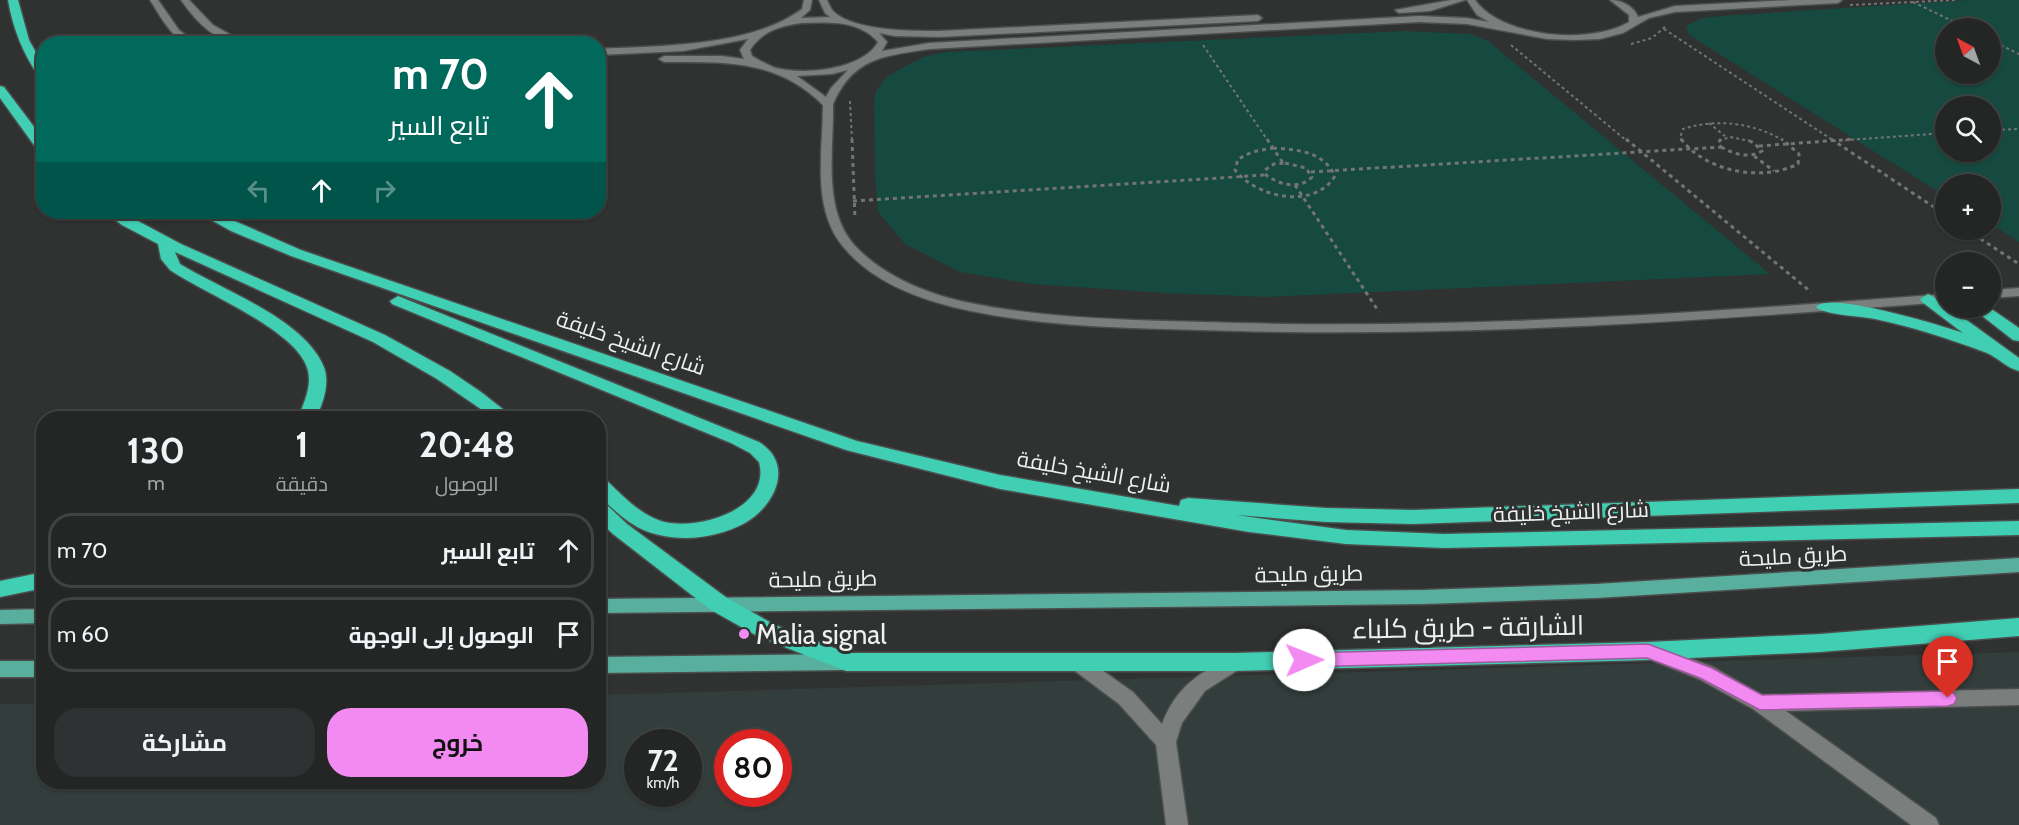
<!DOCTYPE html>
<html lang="ar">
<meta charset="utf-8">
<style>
:root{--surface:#232625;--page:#2f3232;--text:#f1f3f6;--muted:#a3a5a7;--line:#404342;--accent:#f28af2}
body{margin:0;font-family:Cabin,Cairo,sans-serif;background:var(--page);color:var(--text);direction:rtl;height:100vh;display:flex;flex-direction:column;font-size:22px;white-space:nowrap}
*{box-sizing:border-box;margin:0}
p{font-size:20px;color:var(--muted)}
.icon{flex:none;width:33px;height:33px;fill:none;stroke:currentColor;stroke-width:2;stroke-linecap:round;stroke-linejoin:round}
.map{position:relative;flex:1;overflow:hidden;direction:ltr}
.details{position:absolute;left:36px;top:411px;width:570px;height:378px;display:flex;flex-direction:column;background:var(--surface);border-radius:24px;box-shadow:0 2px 4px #0004,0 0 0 2px var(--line);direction:rtl}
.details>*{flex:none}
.hud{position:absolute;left:36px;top:36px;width:570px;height:183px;border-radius:24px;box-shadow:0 2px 4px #0004,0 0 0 2px var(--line);direction:rtl;background:#00695c;color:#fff;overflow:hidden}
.needle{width:39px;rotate:319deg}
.buttons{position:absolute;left:1935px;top:18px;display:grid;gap:12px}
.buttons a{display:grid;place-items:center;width:66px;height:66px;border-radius:50%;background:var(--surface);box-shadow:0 2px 4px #0004,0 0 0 2px var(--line);font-size:30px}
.speed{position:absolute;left:624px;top:729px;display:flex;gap:12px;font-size:30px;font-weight:700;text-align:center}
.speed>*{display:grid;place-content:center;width:78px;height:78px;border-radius:50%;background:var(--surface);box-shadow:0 2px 4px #0004,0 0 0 2px var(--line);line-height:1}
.speed small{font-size:15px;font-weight:400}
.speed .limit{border:9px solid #d22;background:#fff;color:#111}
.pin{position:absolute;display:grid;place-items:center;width:51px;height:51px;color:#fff;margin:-62px -26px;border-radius:50% 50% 50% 0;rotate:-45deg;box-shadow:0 0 6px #0007}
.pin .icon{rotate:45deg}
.me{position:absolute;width:66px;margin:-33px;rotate:89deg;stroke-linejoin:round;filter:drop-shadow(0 0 4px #0008)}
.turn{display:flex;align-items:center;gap:21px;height:126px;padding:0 18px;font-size:27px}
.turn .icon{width:78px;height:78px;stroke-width:2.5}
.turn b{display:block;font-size:42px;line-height:51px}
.lanes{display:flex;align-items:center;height:57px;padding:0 18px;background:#0003;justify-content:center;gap:30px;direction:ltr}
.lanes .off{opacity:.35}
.eta{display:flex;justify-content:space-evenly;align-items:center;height:102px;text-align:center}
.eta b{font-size:36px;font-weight:700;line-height:42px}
.button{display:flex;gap:12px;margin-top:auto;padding:12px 18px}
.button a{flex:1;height:69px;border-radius:24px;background:var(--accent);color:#111;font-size:24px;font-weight:700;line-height:69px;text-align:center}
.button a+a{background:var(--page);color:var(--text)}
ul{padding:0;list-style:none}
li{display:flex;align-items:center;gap:18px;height:75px;margin:0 12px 9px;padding:0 6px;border:3px solid var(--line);border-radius:24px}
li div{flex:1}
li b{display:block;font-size:22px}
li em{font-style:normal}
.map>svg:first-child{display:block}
.built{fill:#333d3b;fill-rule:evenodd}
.green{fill:#16493f;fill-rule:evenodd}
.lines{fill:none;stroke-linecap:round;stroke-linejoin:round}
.minor-casing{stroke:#4b4e4d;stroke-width:3}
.major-casing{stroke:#4b4e4d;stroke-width:3}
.highway-casing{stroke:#4b4e4d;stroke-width:3}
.path-far1{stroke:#737574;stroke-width:2;stroke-dasharray:3 3;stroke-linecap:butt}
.path{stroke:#737574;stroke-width:3;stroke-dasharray:4 4;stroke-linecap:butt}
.minor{fill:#7a7e7d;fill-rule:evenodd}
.major{fill:#58af9e;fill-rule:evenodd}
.highway{fill:#41cfb4;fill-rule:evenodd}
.route{fill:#f28af2;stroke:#9d5a9d;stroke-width:1.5}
.poi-dot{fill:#f28af2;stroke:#2f3231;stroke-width:2}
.labels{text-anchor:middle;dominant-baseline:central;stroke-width:6;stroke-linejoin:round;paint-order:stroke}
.street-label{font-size:22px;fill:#eff1f0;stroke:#2f3231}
.near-street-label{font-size:27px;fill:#eff1f0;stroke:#2f3231}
.near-poi-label{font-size:27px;fill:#eff1f0;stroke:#2f3231;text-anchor:start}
</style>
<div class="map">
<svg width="2019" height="825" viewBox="0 0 2019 825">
<rect width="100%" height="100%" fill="#2f3231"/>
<!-- built -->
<path class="built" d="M2019 652V825H0V704H43L44 782H598L599 695ZM638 742H688V794H638ZM728 742H778V794H728Z"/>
<!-- green -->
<path class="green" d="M1969 0H2019V242L1991 224 1990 184H1946L1945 196 1689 35 1686 26 1702 18 1720 16ZM1946 28H1990V74H1946ZM1946 106H1990V152H1946Z
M1404 31 1470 34 1488 41 1770 274 1267 297 1164 293 1032 284 960 272 905 244 878 212 875 175 874 100 877 89 887 77 900 69 923 57 946 52Z"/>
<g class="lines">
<!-- minor casing -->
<g class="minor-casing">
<path id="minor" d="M150 0H158L179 30 197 44C173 44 162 18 150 0Z
M181 0H189L213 25 247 44C217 44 197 23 181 0Z
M804 0H812L810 10 801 18 830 17 825 13 819 0H827C829 4 831 9 834 12 855 31 911 31 939 31L1258 15 1262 18 1258 21 939 37 895 36 879 33 887 42 882 51 929 43 1419 16 1467 18 1489 22 1477 15 1467 0H1475C1502 38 1591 45 1629 22V15L1610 0C1621 0 1634 6 1638 17L1675 6 1792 0H1842L1838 3 1675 12 1649 18 1623 33 1600 39 1574 40 1547 39 1467 24 1419 22 929 49C885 56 853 57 833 104 834 151 821 212 858 249 887 278 930 295 970 303 1058 321 1150 320 1240 323 1476 329 1711 312 1946 294V302C1710 320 1475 337 1238 331 1149 328 1058 329 971 311 927 302 878 286 847 251 810 212 823 154 823 105 777 59 725 62 664 62L659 59 664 56H722L744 59 740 50 748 39 683 51 598 55V49C660 46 751 47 802 9ZM802 23C829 22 859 20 878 42 863 70 801 76 773 67 766 64 759 60 752 56L750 50C762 31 780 26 802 23ZM848 70 831 88 826 97 797 76 832 74Z
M1451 0H1465L1430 11 1399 13 1395 10Z
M2019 288V296L1990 298V290Z
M1651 644 1713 667 1762 695 2019 689V705L1786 711 1936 818 1939 825H1911L1753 709 1699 679 1644 657 1642 652 1644 647Z
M1078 655 1085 658 1133 692 1162 724C1173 695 1189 680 1215 665 1224 660 1230 654 1241 658L1243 663 1241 668 1205 691 1182 723 1176 742 1188 825H1166L1156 745 1119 704 1071 668 1069 663 1071 658Z"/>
</g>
<!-- major casing -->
<g class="major-casing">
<path id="major" d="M2019 558V572L1596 598 1423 604 598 613V599L1423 590 1596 584Z
M44 609V623L0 624V610Z
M844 654 851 657 853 662 851 667 844 670 598 673V657Z
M0 661H44V677H0Z"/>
</g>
<!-- highway casing -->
<g class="highway-casing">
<path id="highway" d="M8 0H18L29 40 44 67V79L40 78C23 54 13 29 8 0Z
M0 86 4 87 44 140V153L39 152 0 98Z
M105 212H121L181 244 385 335 450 371 481 392 514 418H494L437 379 373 342 175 252 180 264C222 290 302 318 323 365 331 382 323 403 316 418H298C304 402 314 383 306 365 291 328 204 293 170 270L161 259 158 244 122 225Z
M197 212H214L301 250 857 441 1000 475 1179 506 1181 500 1188 498 1326 508 1413 510 2019 489V503L1413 524 1326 522 1236 515 1346 530 1444 534 2019 521V535L1444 548 1346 544 1249 532 1000 489 846 450 291 256 231 231Z
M1928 294 1946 304V308H1950L2019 358V371C2007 368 1998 358 1987 353 1950 339 1913 327 1875 319 1862 316 1823 315 1816 307 1829 291 1942 326 1963 333L1922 302 1920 299Z
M398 296 759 442C795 464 775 506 745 523 715 539 678 543 646 531 628 524 613 509 598 495V477L605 479C621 494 639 514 661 521 695 532 772 510 759 462L750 453 731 443 392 304 390 301Z
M1972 308H1990L2019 328V341L2013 340Z
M598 501 605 503 627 524 727 598 775 625 847 653H1235L1648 642 1820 634 2019 618V636L1820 652 1648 660 1235 671H846L759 637 711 610 613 534 598 520Z
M44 572V588L0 597V581Z"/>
</g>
<!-- path-far1 -->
<path class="path-far1" d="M1913 2 1967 28
M1850 5 1955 0
M1664 29 1834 141
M1990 40 2019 54
M1631 44 1652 38 1666 26
M1203 45 1268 141
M1511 45 1627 141
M850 101 852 141
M1709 123 1726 137
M1990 130 2019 129
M1682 141 1680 138 1683 129C1716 118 1755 123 1784 141
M1719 141 1730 137 1750 141
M1833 141 1946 133"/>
<!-- path -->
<path class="path" d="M852 139 855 219
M1267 139 1283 163
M1626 139 1811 292
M1681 139C1706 172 1762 182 1798 164L1799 154 1782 139
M1721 139 1718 143 1721 147
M1831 139 1946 215
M1759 146 1855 139
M1721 147C1734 154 1748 159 1762 151L1754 143 1746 139
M1273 148C1297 149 1324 152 1335 176 1314 210 1257 198 1235 170L1238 159 1252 152Z
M1754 156 1774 171
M1285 163 1306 168 1312 177C1299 190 1280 185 1266 175L1265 170 1274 164Z
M1311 172 1721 147
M1295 185 1379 312
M853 201 1266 175
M1967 230 2019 264"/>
<!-- minor -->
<use href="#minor" class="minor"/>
<!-- major -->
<use href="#major" class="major"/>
<!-- highway -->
<use href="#highway" class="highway"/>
</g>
<!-- route -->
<path class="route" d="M1648 644 1712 668 1762 695 1948 691 1954 693 1957 698 1954 704 1948 706 1760 710 1700 678 1647 658 1304 667 1298 665 1296 660 1298 655 1304 653Z"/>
<!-- markers -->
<circle class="poi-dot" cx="744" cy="634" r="6"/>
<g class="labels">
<!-- street labels -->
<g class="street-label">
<text transform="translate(631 343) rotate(19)">شارع الشيخ خليفة</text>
<text transform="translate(1094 472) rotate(10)">شارع الشيخ خليفة</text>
<text transform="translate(1571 512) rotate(-2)">شارع الشيخ خليفة</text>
<text transform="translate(1793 556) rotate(-3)">طريق مليحة</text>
<text transform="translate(1309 574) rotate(-1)">طريق مليحة</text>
<text transform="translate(823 579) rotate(-1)">طريق مليحة</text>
</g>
<!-- near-street labels -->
<g class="near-street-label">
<text transform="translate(1468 627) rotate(-1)">الشارقة - طريق كلباء</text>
</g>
<!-- near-poi labels -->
<g class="near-poi-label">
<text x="756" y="634">Malia signal</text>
</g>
</g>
</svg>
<div class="buttons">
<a><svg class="needle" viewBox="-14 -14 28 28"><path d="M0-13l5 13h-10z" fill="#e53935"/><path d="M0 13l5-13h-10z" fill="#a3a5a7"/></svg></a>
<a><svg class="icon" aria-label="search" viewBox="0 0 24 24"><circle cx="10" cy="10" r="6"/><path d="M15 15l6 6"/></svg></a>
<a>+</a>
<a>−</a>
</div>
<div class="speed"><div>72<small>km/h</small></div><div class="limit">80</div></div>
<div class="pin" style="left:1948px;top:698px;background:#d93025"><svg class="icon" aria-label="arrive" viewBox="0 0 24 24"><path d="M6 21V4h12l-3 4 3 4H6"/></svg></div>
<svg class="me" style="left:1304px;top:660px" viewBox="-20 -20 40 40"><circle r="19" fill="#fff"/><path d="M0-13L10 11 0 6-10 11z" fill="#f28af2"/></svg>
<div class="hud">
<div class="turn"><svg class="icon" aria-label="ahead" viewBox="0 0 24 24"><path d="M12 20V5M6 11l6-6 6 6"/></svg><div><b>70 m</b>تابع السير</div></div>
<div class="lanes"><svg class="icon off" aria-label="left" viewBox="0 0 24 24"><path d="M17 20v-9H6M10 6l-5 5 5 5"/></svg><svg class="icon" aria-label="ahead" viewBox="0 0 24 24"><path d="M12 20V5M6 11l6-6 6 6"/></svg><svg class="icon off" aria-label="right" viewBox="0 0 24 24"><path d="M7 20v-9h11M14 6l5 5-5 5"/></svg></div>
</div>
<section class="details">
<div class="eta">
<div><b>20:48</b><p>الوصول</p></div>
<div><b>1</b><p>دقيقة</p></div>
<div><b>130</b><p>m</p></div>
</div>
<ul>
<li><svg class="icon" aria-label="ahead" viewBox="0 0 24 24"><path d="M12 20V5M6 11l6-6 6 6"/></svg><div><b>تابع السير</b></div><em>70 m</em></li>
<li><svg class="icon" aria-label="arrive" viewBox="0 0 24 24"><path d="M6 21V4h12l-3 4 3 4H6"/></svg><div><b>الوصول إلى الوجهة</b></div><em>60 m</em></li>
</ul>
<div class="button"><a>خروج</a><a>مشاركة</a></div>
</section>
</div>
